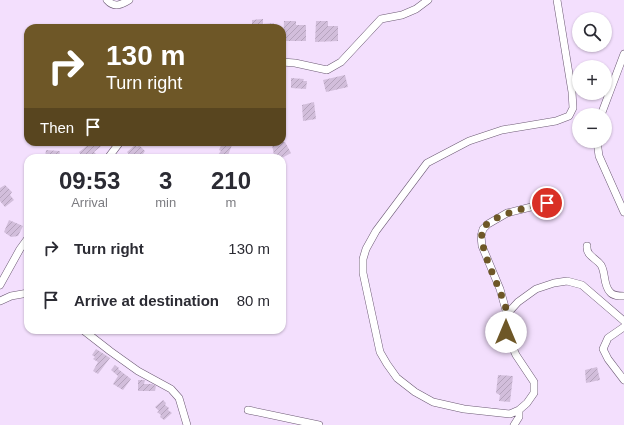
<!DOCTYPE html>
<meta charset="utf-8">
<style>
:root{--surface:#fff;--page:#f7f7f7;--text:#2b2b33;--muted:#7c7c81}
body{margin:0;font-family:Helvetica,sans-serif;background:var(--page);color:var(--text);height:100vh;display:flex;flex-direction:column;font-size:15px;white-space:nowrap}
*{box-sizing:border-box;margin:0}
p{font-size:13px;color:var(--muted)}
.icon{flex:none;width:22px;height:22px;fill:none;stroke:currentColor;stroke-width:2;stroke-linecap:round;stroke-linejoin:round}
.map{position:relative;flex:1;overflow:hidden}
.panel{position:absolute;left:24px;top:154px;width:262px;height:180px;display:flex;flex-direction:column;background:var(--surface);border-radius:12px;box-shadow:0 1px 3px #0004}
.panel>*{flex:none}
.banner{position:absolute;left:24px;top:24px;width:262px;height:122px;border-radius:12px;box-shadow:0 1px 3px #0004;background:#6e5727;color:#fff;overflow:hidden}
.fabs{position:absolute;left:572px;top:12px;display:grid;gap:8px}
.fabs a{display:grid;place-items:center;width:40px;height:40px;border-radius:50%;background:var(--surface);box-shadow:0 1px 3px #0004;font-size:20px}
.pin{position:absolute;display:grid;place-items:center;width:34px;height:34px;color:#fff;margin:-17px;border:2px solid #fff;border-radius:50%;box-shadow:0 1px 4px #0007}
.me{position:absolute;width:44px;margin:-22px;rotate:0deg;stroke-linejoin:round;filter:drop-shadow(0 0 3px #0008)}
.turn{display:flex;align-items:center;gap:14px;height:84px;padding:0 16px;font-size:18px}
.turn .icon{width:52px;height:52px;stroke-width:2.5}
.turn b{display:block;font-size:28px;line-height:34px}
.then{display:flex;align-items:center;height:38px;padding:0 16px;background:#0003;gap:8px;font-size:15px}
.eta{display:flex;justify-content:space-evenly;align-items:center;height:68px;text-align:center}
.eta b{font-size:24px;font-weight:600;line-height:28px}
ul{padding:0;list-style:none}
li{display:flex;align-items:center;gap:12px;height:52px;padding:0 16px}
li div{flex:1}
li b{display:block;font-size:15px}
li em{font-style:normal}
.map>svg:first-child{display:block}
.building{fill:url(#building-hatch)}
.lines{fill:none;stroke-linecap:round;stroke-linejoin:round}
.minor-casing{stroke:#6c5a74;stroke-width:8}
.minor{stroke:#fff;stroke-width:7}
.route{stroke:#6e5727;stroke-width:7;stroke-dasharray:0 12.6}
</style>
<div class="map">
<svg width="624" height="425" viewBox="0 0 624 425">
<defs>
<pattern id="building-hatch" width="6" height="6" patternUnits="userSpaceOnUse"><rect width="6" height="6" fill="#d2bedb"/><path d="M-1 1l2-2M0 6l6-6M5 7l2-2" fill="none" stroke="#b5a3bd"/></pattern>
</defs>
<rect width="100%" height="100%" fill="#f3dffd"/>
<!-- building -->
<path class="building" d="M263 19V24L274 23V28H252V20Z
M284 21H296V25H306V41H283Z
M316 21H328V26H338V41L315 42Z
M345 75 348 87 326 92 323 80Z
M291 78 304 79 303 81H307L306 89 291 88Z
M314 102 316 119 303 121 302 105Z
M92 142H106L94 152 97 155 93 158H83L79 152Z
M224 142H233L227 158 218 155 221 151 219 150 222 143 224 144Z
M278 142H285L291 153 282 158H277L274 155 272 145Z
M135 145 137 147 139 145 145 151 143 154 144 155 142 158H132L127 152Z
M46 150 60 151 59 158H45Z
M5 185 12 192 10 195 14 200 5 207 0 201V188Z
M9 220 23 226 18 236 11 237 4 232Z
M96 349 110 358 98 374 93 371 98 362 93 359 95 357 92 355Z
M115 365 119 368 118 369 131 379 123 390 113 384 118 376 111 370Z
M597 367 600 380 586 383 585 370Z
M498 375 513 376 510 402 499 401 500 395 496 393Z
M138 380H145L144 384H152L156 386 155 391H138Z
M163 400 166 403 165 405 169 408 168 410 172 413 164 420 160 417 161 415 157 412 159 411 155 407Z"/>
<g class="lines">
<!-- minor casing -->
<g class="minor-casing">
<path id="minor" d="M107 0C114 8 121 5 129 0
M557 0 572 92 573 108 569 116 556 121 502 130 469 141 427 163 376 231 366 249 363 259V273L380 352 387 364 397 378 415 392 433 402 464 409 510 414 519 410 527 403 534 393V382L516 355 506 333 505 322 507 314 518 302 536 289 554 283 567 281 582 285 624 321
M282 62 295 63 327 70 341 62 381 19 402 15 416 9 428 0
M601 115 624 54
M597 141 599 156 624 212
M108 158 120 142
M587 246C586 256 596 258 601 265 606 273 603 285 610 292 613 296 619 296 624 296
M0 285 20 249 28 238
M0 301 11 296 28 293
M507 314 500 289 482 246 481 236 483 229 488 224 507 213 547 203
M624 327 608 338 603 349 608 359 624 380
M83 330 110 351 138 371 171 389 179 398 187 425
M248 410 319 425
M514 425 519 417V410"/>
</g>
<!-- minor -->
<use href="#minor" class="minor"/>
</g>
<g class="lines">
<!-- route -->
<path class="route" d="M506 332C506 326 507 320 507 314 505 294 473 242 484 227 495 214 530 207 547 203"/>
</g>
</svg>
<div class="fabs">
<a><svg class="icon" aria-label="search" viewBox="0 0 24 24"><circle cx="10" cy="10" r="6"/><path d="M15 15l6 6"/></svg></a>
<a>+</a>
<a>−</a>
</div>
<div class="pin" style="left:547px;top:203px;background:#d93025"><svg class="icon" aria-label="arrive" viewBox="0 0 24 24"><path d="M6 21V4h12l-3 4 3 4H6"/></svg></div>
<svg class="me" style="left:506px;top:332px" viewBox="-20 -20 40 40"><circle r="19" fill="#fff"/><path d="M0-13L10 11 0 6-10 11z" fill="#6e5727"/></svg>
<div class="banner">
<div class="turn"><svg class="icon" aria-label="right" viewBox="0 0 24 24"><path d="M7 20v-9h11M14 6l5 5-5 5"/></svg><div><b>130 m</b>Turn right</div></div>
<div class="then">Then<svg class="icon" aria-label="arrive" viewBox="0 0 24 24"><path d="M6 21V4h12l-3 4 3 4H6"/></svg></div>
</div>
<section class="panel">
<div class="eta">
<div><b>09:53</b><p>Arrival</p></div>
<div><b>3</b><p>min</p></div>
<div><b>210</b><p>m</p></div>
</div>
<ul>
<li><svg class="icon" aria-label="right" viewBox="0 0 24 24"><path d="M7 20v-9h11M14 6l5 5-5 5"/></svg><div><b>Turn right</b></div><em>130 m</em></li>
<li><svg class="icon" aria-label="arrive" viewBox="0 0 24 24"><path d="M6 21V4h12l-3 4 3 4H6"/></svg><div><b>Arrive at destination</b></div><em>80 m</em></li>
</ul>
</section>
</div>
